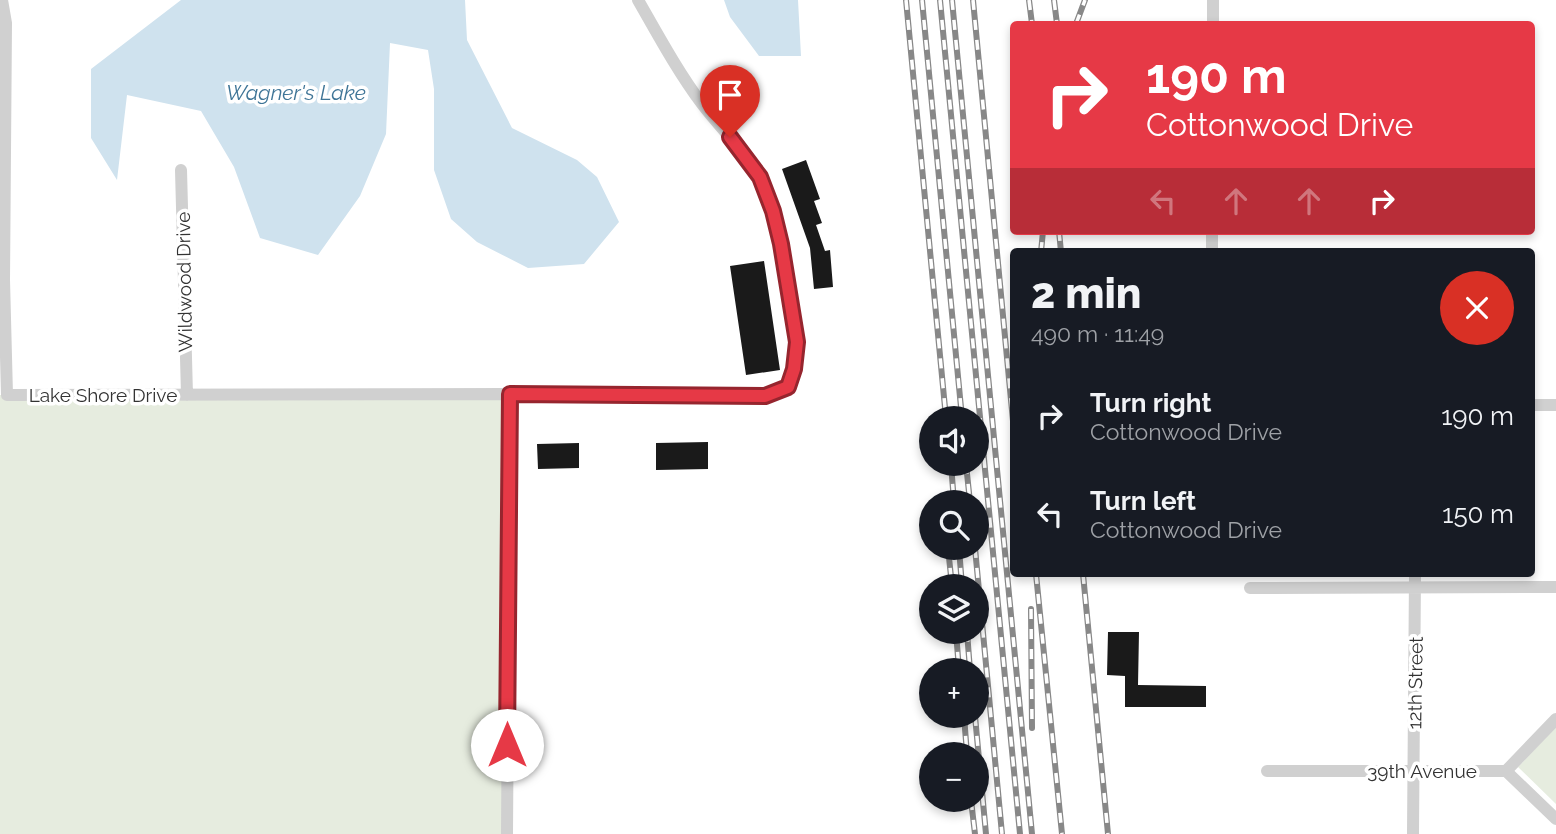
<!DOCTYPE html>
<meta charset="utf-8">
<style>
:root{--surface:#171b24;--page:#20242c;--text:#f1f3f6;--muted:#9ea1a6}
body{margin:0;font-family:Raleway,sans-serif;background:var(--page);color:var(--text);height:100vh;display:flex;flex-direction:column;font-size:26px;white-space:nowrap}
*{box-sizing:border-box;margin:0}
p{font-size:23px;color:var(--muted)}
.icon{flex:none;width:38px;height:38px;fill:none;stroke:currentColor;stroke-width:2;stroke-linecap:round;stroke-linejoin:round}
.map{position:relative;flex:1;overflow:hidden}
.details{position:absolute;left:1010px;top:248px;width:525px;height:329px;display:flex;flex-direction:column;background:var(--surface);border-radius:7px;box-shadow:0 4px 10px #0003}
.details>*{flex:none}
.guide{position:absolute;left:1010px;top:21px;width:525px;height:214px;border-radius:7px;box-shadow:0 4px 10px #0003;background:#e63946;color:#fff;overflow:hidden}
.tools{position:absolute;left:919px;top:406px;display:grid;gap:14px}
.tools a{display:grid;place-items:center;width:70px;height:70px;border-radius:50%;background:var(--surface);box-shadow:0 4px 10px #0003;font-size:35px}
.pin{position:absolute;display:grid;place-items:center;width:60px;height:60px;color:#fff;margin:-72px -30px;border-radius:50% 50% 50% 0;rotate:-45deg;box-shadow:0 0 7px #0007}
.pin .icon{rotate:45deg}
.me{position:absolute;width:77px;margin:-38px;rotate:0deg;stroke-linejoin:round;filter:drop-shadow(0 0 5px #0008)}
.turn{display:flex;align-items:center;gap:24px;height:147px;padding:0 21px;font-size:32px}
.turn .icon{width:91px;height:91px;stroke-width:2.5}
.turn b{display:block;font-size:49px;line-height:60px}
.lanes{display:flex;align-items:center;height:66px;padding:0 21px;background:#0003;justify-content:center;gap:35px;direction:ltr}
.lanes .off{opacity:.35}
.round{display:grid;place-items:center;flex:none;width:74px;height:74px;border-radius:37px;background:var(--page)}
.summary{display:flex;align-items:center;justify-content:space-between;height:119px;padding:0 21px}
h1{font-size:42px;font-weight:800;line-height:52px}
ul{padding:0;list-style:none}
li{display:flex;align-items:center;gap:21px;height:98px;padding:0 21px}
li div{flex:1}
li b{display:block;font-size:26px}
li em{font-style:normal}
.map>svg:first-child{display:block}
.green{fill:#e6ecdf}
.water{fill:#cfe2ee}
.building{fill:#1a1a1a}
.lines{fill:none;stroke-linecap:round;stroke-linejoin:round}
.minor{stroke:#d0d0d0;stroke-width:12}
.rail-casing{stroke:#888;stroke-width:6}
.rail{stroke:#fff;stroke-width:3.5;stroke-dasharray:10;stroke-linecap:butt}
.route-casing{stroke:#96252e;stroke-width:18}
.route{stroke:#e63946;stroke-width:12}
.labels{text-anchor:middle;dominant-baseline:central;stroke-width:7;stroke-linejoin:round;paint-order:stroke}
.street-label{font-size:19px;fill:#333;stroke:#fff}
.water-label{font-size:21px;font-style:italic;fill:#3f7597;stroke:#fff}
</style>
<div class="map">
<svg width="1556" height="834" viewBox="0 0 1556 834">
<rect width="100%" height="100%" fill="#fff"/>
<!-- green -->
<path class="green" d="M510 394 507 834H0V395Z
M1556 727V804L1518 767Z"/>
<!-- water -->
<path class="water" d="M181 0H465L467 40 512 128 577 160 597 177 619 222 584 264 528 268 477 242 451 219 434 170V89L428 50 390 43 386 134 360 196 318 255 260 238 234 167 201 111 127 95 117 180 91 138V69Z
M724 0H798L801 56H759L730 17Z"/>
<!-- building -->
<path class="building" d="M806 160 820 199 814 201 822 223 816 225 825 251 830 250 833 287 814 289 810 248 782 169Z
M764 261 780 370 746 375 730 266Z
M708 442V469L656 470V443Z
M579 443V468L538 469 537 444Z
M1108 632H1139L1138 685 1206 686V707H1125V676L1107 675Z"/>
<g class="lines">
<!-- minor -->
<path class="minor" d="M2 0 6 23 4 280 7 395 510 394 765 396 788 387C794 372 797 356 796 340 794 299 779 209 759 175 743 149 720 128 702 104 678 72 658 35 638 0
M1213 24V0
M181 170 187 395
M1212 252V231
M1531 405H1556
M1250 588 1556 587
M1267 771H1506L1556 819
M1506 771 1556 719
M507 834 510 394
M1413 834 1415 574"/>
<!-- rail casing -->
<g class="rail-casing">
<path id="rail" d="M906 0 946 418
M922 0 962 418
M940 0 1020 834
M952 0 1032 834
M973 0 1013 421
M1029 0 1032 24
M1054 0 1057 24
M1076 24 1085 0
M1059 231 1061 252
M1041 252 1043 231
M951 464 954 502
M966 464 970 502
M948 548 952 586
M959 548 962 586
M975 548 1002 834
M1036 574 1062 834
M1083 574 1108 834
M1031 609 1032 728
M956 632 959 670
M967 632 970 670
M964 716 967 754
M975 716 986 834
M971 800 975 834"/>
</g>
<!-- rail -->
<use href="#rail" class="rail"/>
</g>
<g class="lines">
<!-- route casing -->
<g class="route-casing">
<path id="route" d="M507 745 510 394 765 396 788 387 794 369 797 342 781 244 773 211 760 177 730 137"/>
</g>
<!-- route -->
<use href="#route" class="route"/>
</g>
<g class="labels">
<!-- street labels -->
<g class="street-label">
<text transform="translate(184 282) rotate(-91)">Wildwood Drive</text>
<text x="103" y="395">Lake Shore Drive</text>
<text transform="translate(1415 683) rotate(-89)">12th Street</text>
<text x="1422" y="771">39th Avenue</text>
</g>
<!-- water labels -->
<g class="water-label">
<text x="296" y="92">Wagner's Lake</text>
</g>
</g>
</svg>
<div class="tools">
<a><svg class="icon" aria-label="sound" viewBox="0 0 24 24"><path d="M4 9h4l5-4v14l-5-4H4zM17 9q2 3 0 6"/></svg></a>
<a><svg class="icon" aria-label="search" viewBox="0 0 24 24"><circle cx="10" cy="10" r="6"/><path d="M15 15l6 6"/></svg></a>
<a><svg class="icon" aria-label="layers" viewBox="0 0 24 24"><path d="M12 4l9 5-9 5-9-5zM3 14l9 5 9-5"/></svg></a>
<a>+</a>
<a>−</a>
</div>
<div class="pin" style="left:730px;top:137px;background:#d93025"><svg class="icon" aria-label="arrive" viewBox="0 0 24 24"><path d="M6 21V4h12l-3 4 3 4H6"/></svg></div>
<svg class="me" style="left:507px;top:745px" viewBox="-20 -20 40 40"><circle r="19" fill="#fff"/><path d="M0-13L10 11 0 6-10 11z" fill="#e63946"/></svg>
<div class="guide">
<div class="turn"><svg class="icon" aria-label="right" viewBox="0 0 24 24"><path d="M7 20v-9h11M14 6l5 5-5 5"/></svg><div><b>190 m</b>Cottonwood Drive</div></div>
<div class="lanes"><svg class="icon off" aria-label="left" viewBox="0 0 24 24"><path d="M17 20v-9H6M10 6l-5 5 5 5"/></svg><svg class="icon off" aria-label="ahead" viewBox="0 0 24 24"><path d="M12 20V5M6 11l6-6 6 6"/></svg><svg class="icon off" aria-label="ahead" viewBox="0 0 24 24"><path d="M12 20V5M6 11l6-6 6 6"/></svg><svg class="icon" aria-label="right" viewBox="0 0 24 24"><path d="M7 20v-9h11M14 6l5 5-5 5"/></svg></div>
</div>
<section class="details">
<div class="summary"><div><h1>2 min</h1><p>490 m · 11:49</p></div><a class="round" style="background:#d93025;color:#fff"><svg class="icon" aria-label="close" viewBox="0 0 24 24"><path d="M6 6l12 12M18 6L6 18"/></svg></a></div>
<ul>
<li><svg class="icon" aria-label="right" viewBox="0 0 24 24"><path d="M7 20v-9h11M14 6l5 5-5 5"/></svg><div><b>Turn right</b><p>Cottonwood Drive</p></div><em>190 m</em></li>
<li><svg class="icon" aria-label="left" viewBox="0 0 24 24"><path d="M17 20v-9H6M10 6l-5 5 5 5"/></svg><div><b>Turn left</b><p>Cottonwood Drive</p></div><em>150 m</em></li>
</ul>
</section>
</div>
